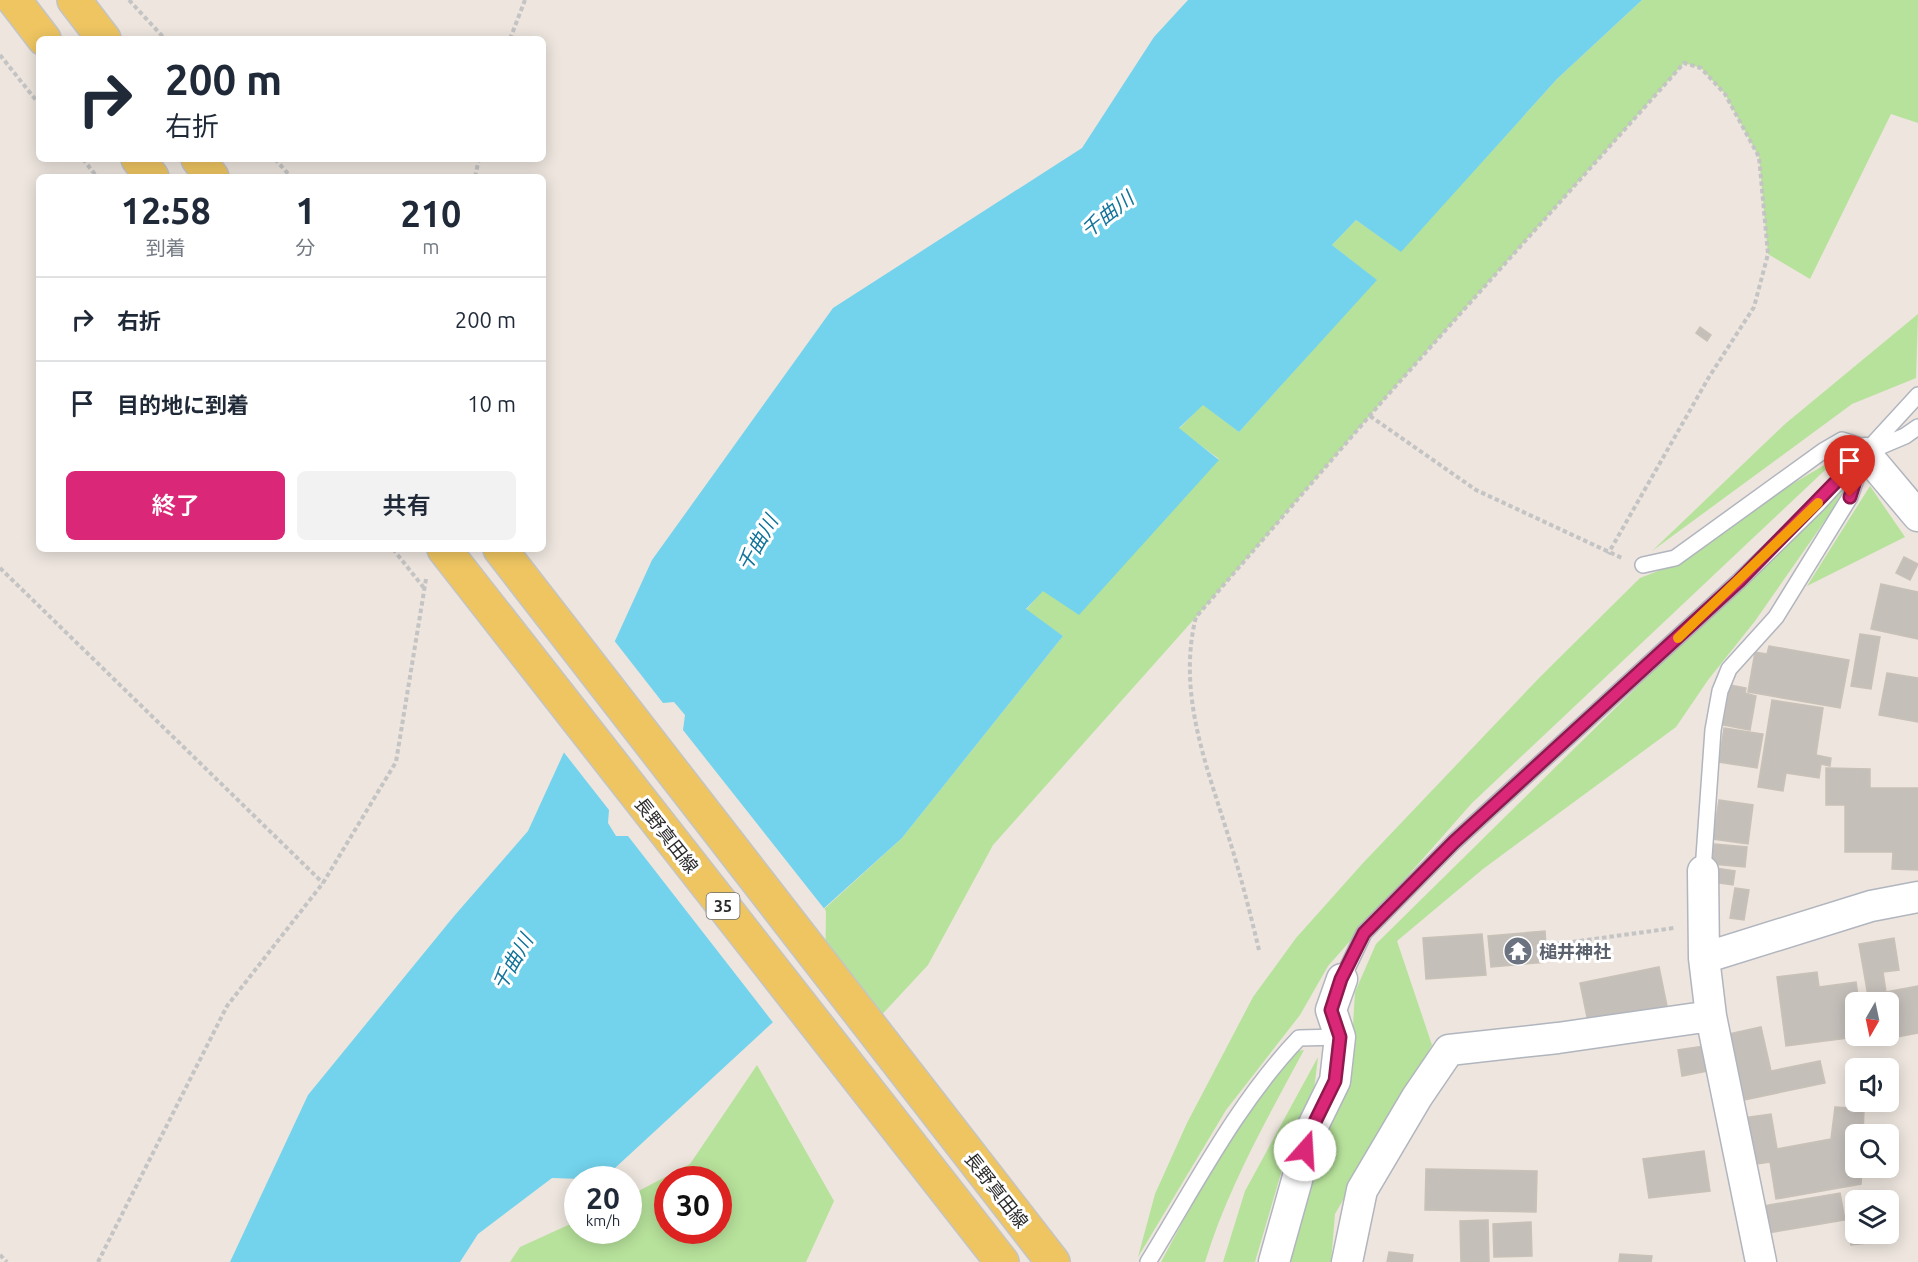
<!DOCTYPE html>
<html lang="ja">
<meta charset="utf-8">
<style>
:root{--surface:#fff;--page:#f2f2f3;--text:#1f2937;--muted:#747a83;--line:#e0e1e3;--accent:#db2777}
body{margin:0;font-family:Ubuntu,"Noto Sans JP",sans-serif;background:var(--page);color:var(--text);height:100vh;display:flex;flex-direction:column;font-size:22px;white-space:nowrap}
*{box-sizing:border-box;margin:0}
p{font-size:20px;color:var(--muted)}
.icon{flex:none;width:33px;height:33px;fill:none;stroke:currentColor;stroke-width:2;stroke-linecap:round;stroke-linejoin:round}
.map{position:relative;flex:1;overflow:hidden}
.side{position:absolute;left:36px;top:174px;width:510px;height:378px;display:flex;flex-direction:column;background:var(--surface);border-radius:9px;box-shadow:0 3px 15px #0003}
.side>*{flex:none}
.guide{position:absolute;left:36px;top:36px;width:510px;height:126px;border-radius:9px;box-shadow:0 3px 15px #0003;background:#fff;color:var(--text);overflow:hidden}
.needle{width:39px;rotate:189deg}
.fabs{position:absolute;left:1845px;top:992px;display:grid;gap:12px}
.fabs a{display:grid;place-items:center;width:54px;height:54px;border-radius:9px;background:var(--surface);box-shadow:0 3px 15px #0003;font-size:30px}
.speed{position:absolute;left:564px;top:1166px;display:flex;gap:12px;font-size:30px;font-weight:700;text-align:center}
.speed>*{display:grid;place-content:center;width:78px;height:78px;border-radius:50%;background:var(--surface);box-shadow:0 3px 15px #0003;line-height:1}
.speed small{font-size:15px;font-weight:400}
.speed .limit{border:9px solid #d22;background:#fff;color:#111}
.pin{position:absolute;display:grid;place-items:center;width:51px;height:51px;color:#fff;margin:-62px -26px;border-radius:50% 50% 50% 0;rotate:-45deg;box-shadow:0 0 6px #0007}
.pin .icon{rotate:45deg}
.me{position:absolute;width:66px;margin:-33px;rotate:19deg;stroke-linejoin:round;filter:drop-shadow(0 0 4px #0008)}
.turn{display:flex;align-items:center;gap:21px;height:126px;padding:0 30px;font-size:27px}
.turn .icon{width:78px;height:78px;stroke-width:2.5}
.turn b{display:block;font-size:42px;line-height:51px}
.eta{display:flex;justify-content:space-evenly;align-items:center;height:102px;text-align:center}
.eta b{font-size:36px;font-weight:600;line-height:42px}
.action{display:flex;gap:12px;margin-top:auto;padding:12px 30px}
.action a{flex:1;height:69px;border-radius:9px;background:var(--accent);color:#fff;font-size:24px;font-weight:600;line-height:69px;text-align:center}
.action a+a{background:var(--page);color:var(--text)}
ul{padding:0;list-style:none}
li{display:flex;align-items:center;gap:18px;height:84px;padding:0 30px;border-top:2px solid var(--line)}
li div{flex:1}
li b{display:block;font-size:22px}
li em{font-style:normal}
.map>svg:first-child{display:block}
.green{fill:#b7e29b;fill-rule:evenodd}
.water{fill:#73d3ec}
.pier{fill:#ede5de}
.building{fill:#c5bfba;stroke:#c8c1b7;stroke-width:1.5}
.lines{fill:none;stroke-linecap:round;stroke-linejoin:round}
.lane-casing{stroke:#b1b5be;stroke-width:18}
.street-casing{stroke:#b1b5be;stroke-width:33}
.primary-casing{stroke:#c4c4c4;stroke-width:36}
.path{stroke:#c4c4c4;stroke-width:4;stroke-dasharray:4.5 3;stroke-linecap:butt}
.lane{stroke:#fff;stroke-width:15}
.street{stroke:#fff;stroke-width:30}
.primary{stroke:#eec561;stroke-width:33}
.route-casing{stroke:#8e194d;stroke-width:15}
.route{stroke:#db2777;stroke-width:10}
.slow{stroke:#f59e0b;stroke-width:10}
.labels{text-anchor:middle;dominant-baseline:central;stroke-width:6;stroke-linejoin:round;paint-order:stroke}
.shield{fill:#fff;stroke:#6b6b6b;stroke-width:1.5}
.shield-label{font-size:16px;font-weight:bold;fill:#2b2b2b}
.street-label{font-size:18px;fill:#2b2b2b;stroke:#fff}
.worship-label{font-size:18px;font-weight:bold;fill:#5b616d;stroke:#fff;text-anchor:start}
.water-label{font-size:20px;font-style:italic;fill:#10739a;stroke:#fff}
</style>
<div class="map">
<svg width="1918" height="1262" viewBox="0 0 1918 1262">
<rect width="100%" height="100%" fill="#ede5de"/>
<!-- green -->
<path class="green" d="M1642 0H1918V123L1891 114 1810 279 1768 254 1759 157 1725 94 1701 68 1684 63 1385 398 1196 617 993 845 928 965 862 1036 822 977V911L902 838 1063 636 1026 610 1042 591 1219 459 1179 429 1203 404 1239 432 1376 280 1332 245 1356 220 1401 251 1557 79Z
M1918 314 1916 378 1852 404 1652 551 1785 424Z
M1841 455 1472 803 1328 966 1300 1015 1226 1110 1138 1257 1155 1194 1187 1123 1253 997 1296 938 1363 863 1541 676 1640 578 1681 562 1779 492Z
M1851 476 1831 512 1755 621 1708 680 1676 727 1483 869 1397 941 1432 1045 1335 1214 1331 1262H1289L1352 1043 1355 992 1376 944Z
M1870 486 1905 537 1807 586Z
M1304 1050C1267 1119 1228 1187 1205 1262H1161L1217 1158 1291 1052Z
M1318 1057 1314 1090 1291 1139 1255 1262H1223L1245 1191Z
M757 1065 834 1201 806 1262H510L520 1247 577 1221 578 1230H628L629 1196 690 1164ZM668 1179H718V1230H668Z"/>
<!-- water -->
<path class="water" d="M1188 0H1642L1557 79 1401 252 1356 220 1332 245 1377 280 1239 432 1203 405 1179 428 1219 460 1079 615 1043 591 1026 609 1063 636 902 838 822 910V977L615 1168 581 1179 552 1178 478 1234 460 1262H230L308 1095 455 915 528 831 652 560 833 308 1082 148 1154 37Z"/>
<!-- pier -->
<path class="pier" d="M613 639 663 703 674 702 685 715 683 730 826 911 825 979 775 1025 628 836H616L608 823 609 810 562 750Z"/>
<!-- building -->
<path class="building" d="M1700 327 1711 335 1707 341 1696 333Z
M1904 557 1918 564 1910 580 1896 573Z
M1881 584 1918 592V639L1871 629Z
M1860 634 1880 637 1871 689 1851 686Z
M1769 646 1849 660 1840 708 1748 692 1755 652 1767 654Z
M1887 673 1918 678V722L1879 715Z
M1730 685 1746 688 1745 693 1756 696 1750 730 1723 725Z
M1772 700 1823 708 1816 755 1831 758 1830 766 1821 764 1819 778 1786 773 1783 791 1758 787Z
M1724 728 1763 734 1757 768 1719 762Z
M1826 768 1870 769V788H1918V870L1892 869 1893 852H1845V805H1826Z
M1719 800 1753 805 1748 844 1713 839Z
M1714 844 1747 847 1745 867 1712 864Z
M1715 868 1735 871 1733 885 1713 882Z
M1735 888 1749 890 1744 920 1730 918Z
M1545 931 1547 962 1491 967 1488 936Z
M1482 934 1486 975 1426 979 1423 938Z
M1894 938 1899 970 1883 972 1886 992 1918 986V1033L1876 1041 1875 1035H1888V1002H1869L1859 944Z
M1659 967 1667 1006 1588 1022 1580 983Z
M1817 972 1819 987 1856 982 1859 1002H1856V1035L1864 1036 1786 1046 1777 977Z
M1761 1027 1771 1071 1820 1061 1825 1083 1739 1101 1724 1035Z
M1704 1046 1708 1071 1682 1076 1678 1050Z
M1835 1107 1864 1109 1863 1134H1856V1167H1862L1861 1184 1776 1199 1770 1162 1751 1165 1743 1118 1771 1114 1777 1149 1831 1139Z
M1704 1151 1710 1191 1649 1198 1643 1159Z
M1426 1169 1537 1171 1536 1212 1425 1210Z
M1840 1193 1845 1220 1768 1233 1763 1206Z
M1856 1208V1233H1874L1876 1242 1851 1245 1846 1210Z
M1488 1220 1489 1262H1461L1460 1221Z
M1531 1222 1532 1256 1494 1257 1493 1224Z
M1389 1252 1413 1255 1412 1262H1387Z
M1620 1254 1652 1256 1651 1262H1619Z"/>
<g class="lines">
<!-- lane casing -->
<g class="lane-casing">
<path id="lane" d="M1643 565 1675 558 1823 451 1842 440 1858 445 1865 453
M1703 871 1713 730 1720 691 1729 669 1776 617 1850 497 1865 453 1905 436 1918 427
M1342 979 1364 933 1454 842 1739 581 1817 505 1918 395
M1148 1262C1195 1186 1237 1103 1299 1038L1340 1037"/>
</g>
<!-- street casing -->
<g class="street-casing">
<path id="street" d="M1865 453 1918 516
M1703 871 1704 958 1711 1016 1761 1262
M1704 958 1871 906 1918 897
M1274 1262 1311 1130 1335 1081 1340 1037 1331 1010 1342 979
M1347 1262 1362 1190 1417 1097 1449 1050 1558 1038 1711 1016"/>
</g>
<!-- primary casing -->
<g class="primary-casing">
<path id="primary" d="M14 0 44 39
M74 0 104 39
M138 159 152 177
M198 159 212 177
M444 549 1002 1262
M500 549 1053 1262"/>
</g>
<!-- path -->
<path class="path" d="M129 0 165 39
M510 39 525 0
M0 55 39 104
M83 159 97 177
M275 159 291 177
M475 177 479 159
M1370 416 1476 490 1622 558
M393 549 424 588
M0 568 323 883
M1550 945 1674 928
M1259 950C1250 912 1240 873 1228 835 1206 764 1177 692 1196 617L1385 398 1684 63 1701 68 1725 94 1759 157 1768 254 1754 307 1709 377 1608 554
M0 1255 7 1262
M98 1262 227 1006 323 883 396 762 426 579"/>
<!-- lane -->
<use href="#lane" class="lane"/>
<!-- street -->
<use href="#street" class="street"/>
<!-- primary -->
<use href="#primary" class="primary"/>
</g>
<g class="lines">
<!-- route casing -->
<g class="route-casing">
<path id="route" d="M1305 1150 1311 1130 1335 1081 1340 1037 1331 1010 1341 979 1364 933 1454 842 1739 581 1864 453 1850 497"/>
</g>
<!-- route -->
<use href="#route" class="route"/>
<!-- slow -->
<path class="slow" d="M1678 638 1818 503"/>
</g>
<!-- icons -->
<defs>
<g id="temple-disc" transform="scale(1.5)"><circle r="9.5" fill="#6b7280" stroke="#fff"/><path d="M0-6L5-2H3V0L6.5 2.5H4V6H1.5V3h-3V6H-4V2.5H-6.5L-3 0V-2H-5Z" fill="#fff"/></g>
</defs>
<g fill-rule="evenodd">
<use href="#temple-disc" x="1518" y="951"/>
</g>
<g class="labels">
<!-- shield labels -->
<rect class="shield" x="706.5" y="893" width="33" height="26" rx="4.5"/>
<g class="shield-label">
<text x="723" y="906">35</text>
</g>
<!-- street labels -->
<g class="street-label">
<text transform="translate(667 835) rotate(52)">長野真田線</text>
<text transform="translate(997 1190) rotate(52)">長野真田線</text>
</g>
<!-- worship labels -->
<g class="worship-label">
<text x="1539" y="951">槌井神社</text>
</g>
<!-- water labels -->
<g class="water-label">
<text transform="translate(1107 214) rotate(-38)">千曲川</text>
<text transform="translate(757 543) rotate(-60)">千曲川</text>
<text transform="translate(512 962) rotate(-60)">千曲川</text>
</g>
</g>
</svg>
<div class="fabs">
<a><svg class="needle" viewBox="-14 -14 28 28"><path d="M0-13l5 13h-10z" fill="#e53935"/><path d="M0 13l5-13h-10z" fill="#747a83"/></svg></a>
<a><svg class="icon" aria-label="sound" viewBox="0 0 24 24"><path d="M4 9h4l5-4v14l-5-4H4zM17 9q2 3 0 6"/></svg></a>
<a><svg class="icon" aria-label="search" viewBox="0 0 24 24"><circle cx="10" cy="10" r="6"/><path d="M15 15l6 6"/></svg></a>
<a><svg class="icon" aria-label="layers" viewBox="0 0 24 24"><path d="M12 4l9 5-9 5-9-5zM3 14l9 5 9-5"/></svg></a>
</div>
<div class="speed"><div>20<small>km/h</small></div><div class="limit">30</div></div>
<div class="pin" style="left:1850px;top:497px;background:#d93025"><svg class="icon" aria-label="arrive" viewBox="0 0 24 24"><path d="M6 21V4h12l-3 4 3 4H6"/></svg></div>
<svg class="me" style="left:1305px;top:1150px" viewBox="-20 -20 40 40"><circle r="19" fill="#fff"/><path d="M0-13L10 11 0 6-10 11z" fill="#db2777"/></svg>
<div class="guide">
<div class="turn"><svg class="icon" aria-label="right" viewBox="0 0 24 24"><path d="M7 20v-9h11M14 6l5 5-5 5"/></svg><div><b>200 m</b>右折</div></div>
</div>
<section class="side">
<div class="eta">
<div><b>12:58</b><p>到着</p></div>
<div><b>1</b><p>分</p></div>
<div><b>210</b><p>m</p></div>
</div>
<ul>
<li><svg class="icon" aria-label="right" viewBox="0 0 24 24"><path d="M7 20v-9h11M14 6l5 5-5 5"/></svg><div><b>右折</b></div><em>200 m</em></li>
<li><svg class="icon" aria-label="arrive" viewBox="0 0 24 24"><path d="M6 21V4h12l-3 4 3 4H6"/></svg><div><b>目的地に到着</b></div><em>10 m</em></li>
</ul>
<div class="action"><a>終了</a><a>共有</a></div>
</section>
</div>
